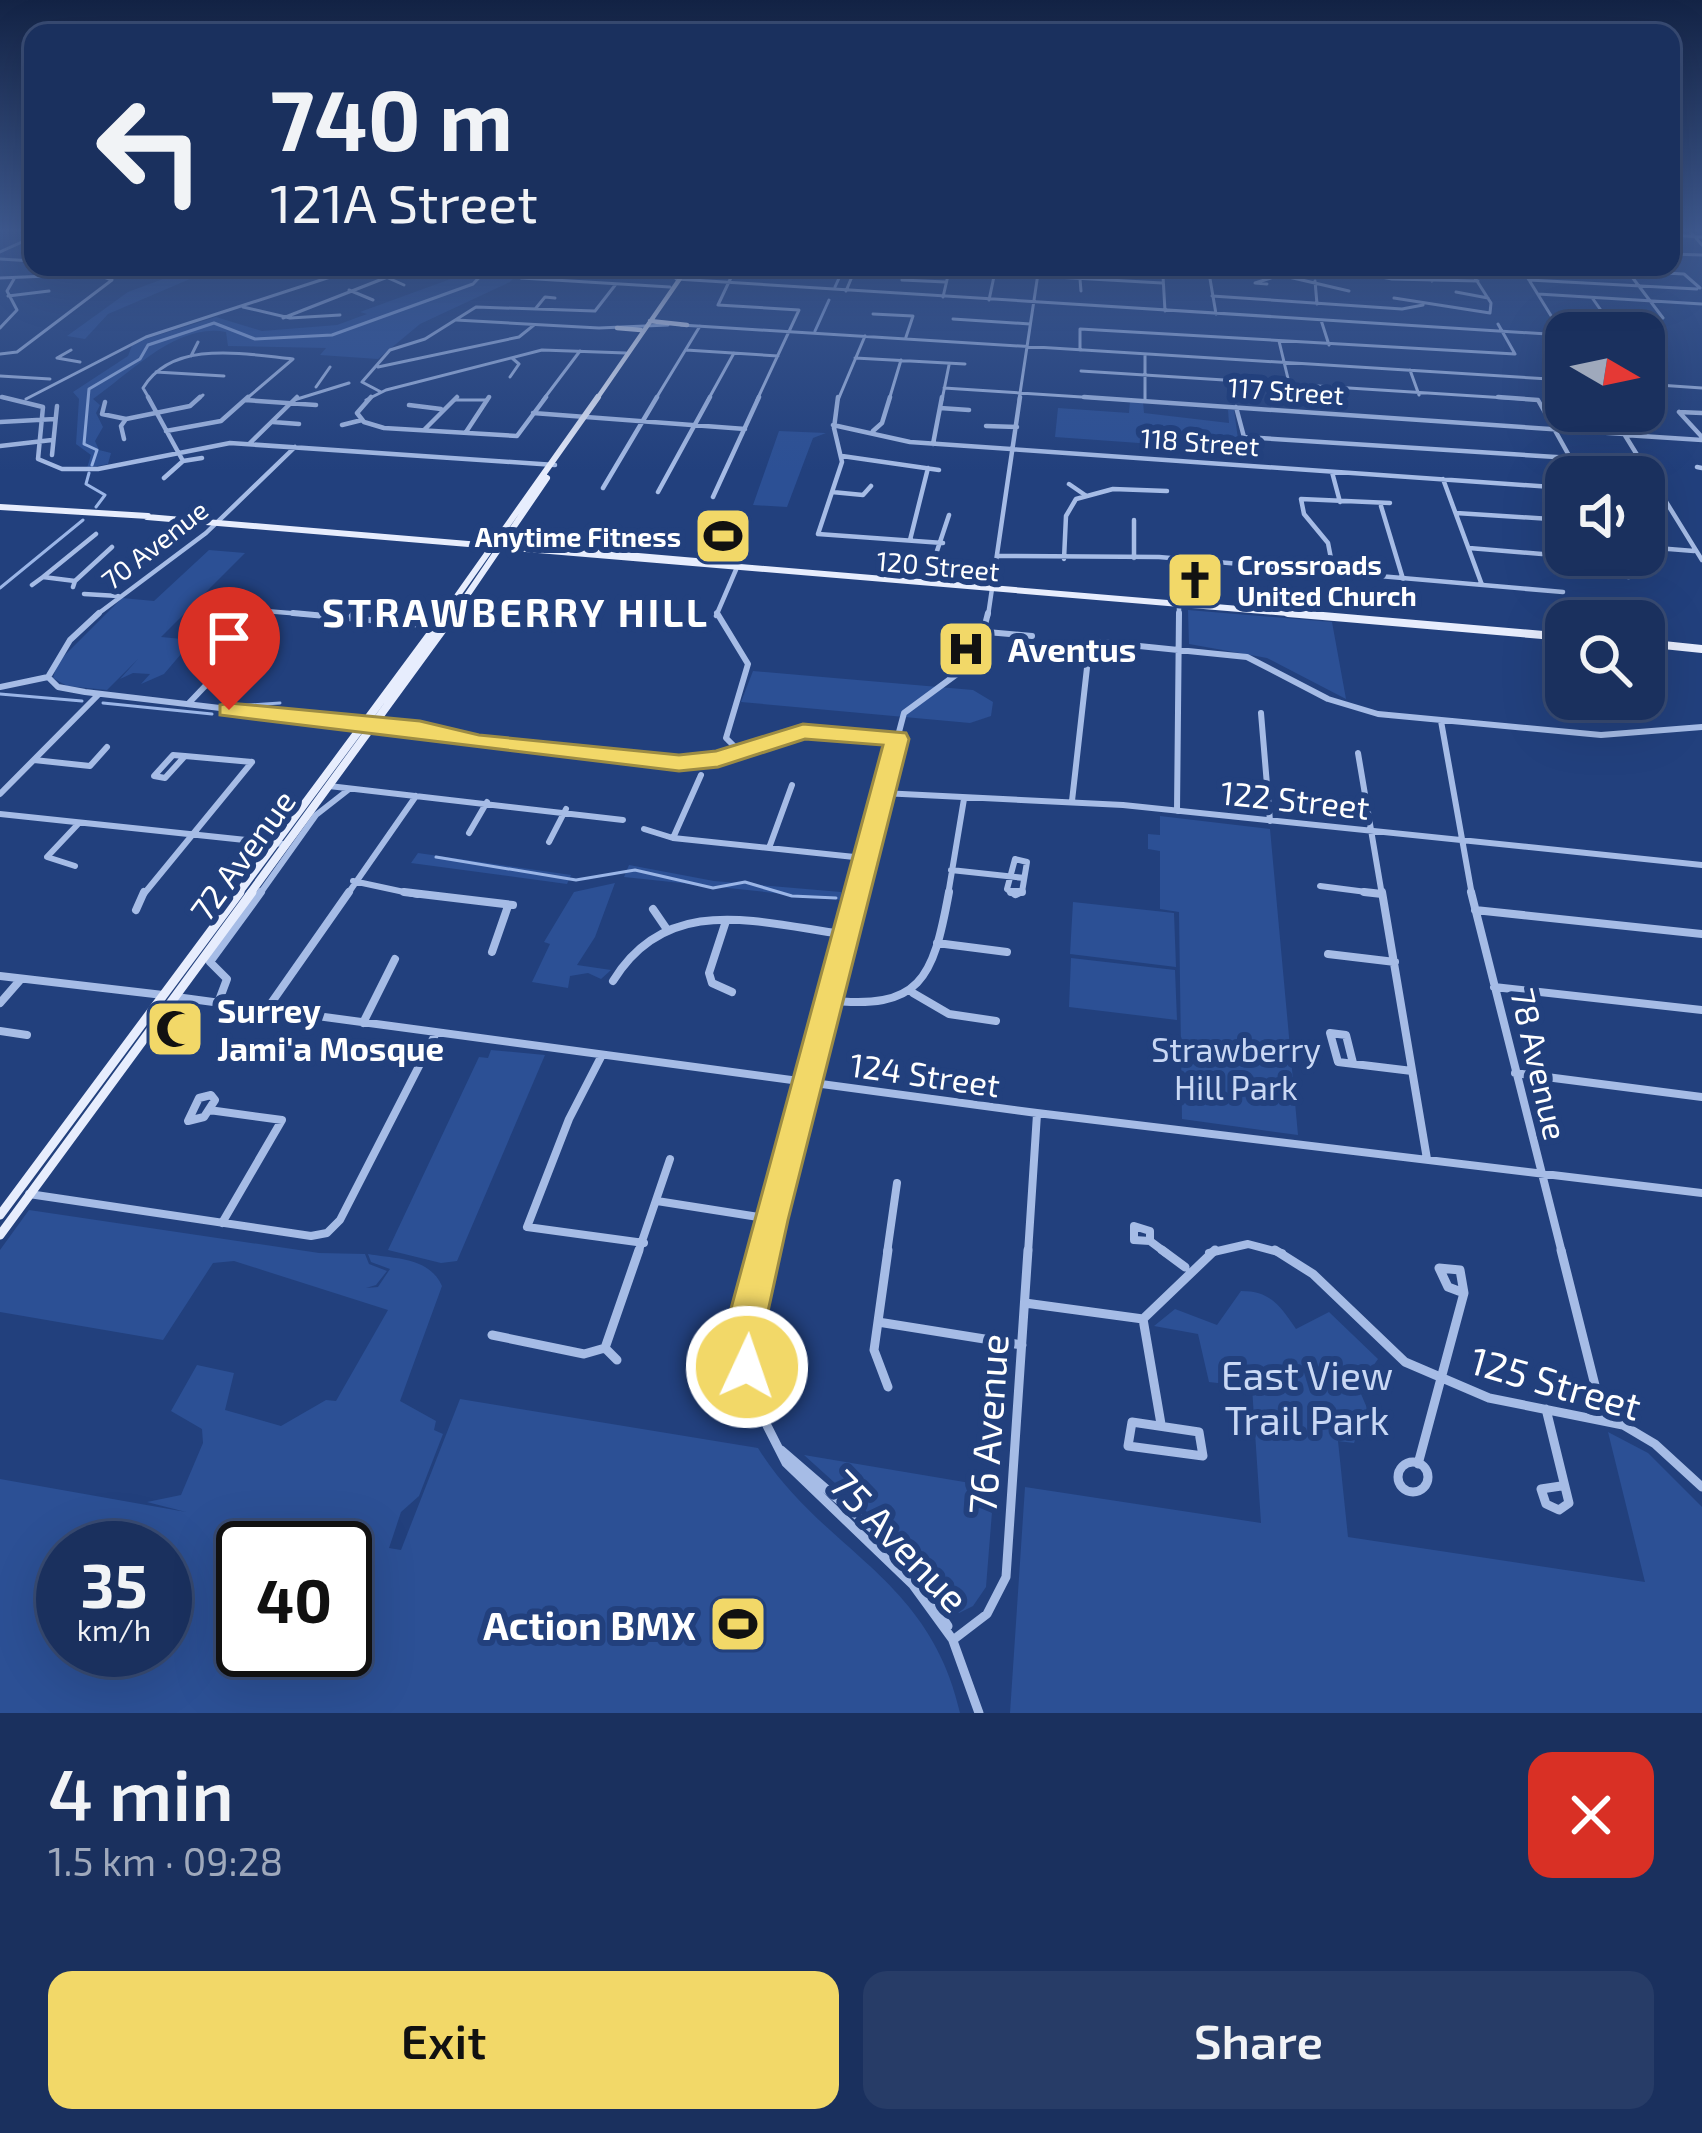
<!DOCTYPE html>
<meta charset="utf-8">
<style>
:root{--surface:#1a305e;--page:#273c67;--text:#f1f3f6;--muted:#9fa9bc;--line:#384b73;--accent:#f2d868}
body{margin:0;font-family:"Exo 2",sans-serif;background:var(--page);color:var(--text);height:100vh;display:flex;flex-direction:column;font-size:45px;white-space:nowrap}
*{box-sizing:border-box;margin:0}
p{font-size:39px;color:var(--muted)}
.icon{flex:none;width:66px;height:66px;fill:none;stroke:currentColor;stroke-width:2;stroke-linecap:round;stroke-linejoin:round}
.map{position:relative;height:1713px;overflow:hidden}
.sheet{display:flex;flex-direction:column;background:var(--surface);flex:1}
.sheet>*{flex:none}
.guide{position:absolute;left:24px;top:24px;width:1656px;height:252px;border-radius:24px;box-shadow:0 12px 48px #0002,0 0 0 3px var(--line);background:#1a305e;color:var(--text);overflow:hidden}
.needle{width:78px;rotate:99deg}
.tools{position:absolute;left:1545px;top:312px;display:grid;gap:24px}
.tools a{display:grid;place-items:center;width:120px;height:120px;border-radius:24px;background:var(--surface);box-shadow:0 12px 48px #0002,0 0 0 3px var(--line);font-size:60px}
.speed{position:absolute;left:36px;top:1521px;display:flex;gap:24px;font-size:60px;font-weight:700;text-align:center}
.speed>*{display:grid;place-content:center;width:156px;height:156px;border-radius:50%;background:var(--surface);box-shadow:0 12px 48px #0002,0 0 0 3px var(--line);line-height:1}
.speed small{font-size:30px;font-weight:400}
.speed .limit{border:6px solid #111;border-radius:18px;background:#fff;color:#111}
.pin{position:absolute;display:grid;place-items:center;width:102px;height:102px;color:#fff;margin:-123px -51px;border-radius:50% 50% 50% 0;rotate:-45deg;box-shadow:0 0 12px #0007}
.pin .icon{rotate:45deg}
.me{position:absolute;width:132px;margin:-66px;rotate:3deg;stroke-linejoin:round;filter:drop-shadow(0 0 9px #0008)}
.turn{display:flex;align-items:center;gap:42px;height:252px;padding:0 48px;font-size:54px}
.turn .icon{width:156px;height:156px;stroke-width:2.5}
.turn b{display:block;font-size:84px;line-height:102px}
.round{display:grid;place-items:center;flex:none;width:126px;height:126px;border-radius:24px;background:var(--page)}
.summary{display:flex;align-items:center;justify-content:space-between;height:204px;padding:0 48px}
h1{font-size:72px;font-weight:600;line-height:90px}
.button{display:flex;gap:24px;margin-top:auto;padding:24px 48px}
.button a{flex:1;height:138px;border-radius:24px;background:var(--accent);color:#111;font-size:48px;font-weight:600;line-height:138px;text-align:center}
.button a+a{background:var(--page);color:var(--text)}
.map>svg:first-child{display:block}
.green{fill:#2c5095;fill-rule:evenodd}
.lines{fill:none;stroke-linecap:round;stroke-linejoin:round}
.stream{stroke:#9ab5e7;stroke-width:3}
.minor-far4{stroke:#a6bce6;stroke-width:3}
.minor-far3{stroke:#a6bce6;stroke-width:4.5}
.minor-far2{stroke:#a6bce6;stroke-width:6}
.minor-far1{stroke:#a6bce6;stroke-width:8}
.minor{stroke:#a6bce6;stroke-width:9}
.major-far3{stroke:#e7edfd;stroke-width:4.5}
.major-far2{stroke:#e7edfd;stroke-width:6}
.major-far1{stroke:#e7edfd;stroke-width:8}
.major{stroke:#e7edfd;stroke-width:9}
.route{fill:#f2d868;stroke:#9d8c44;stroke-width:3}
.labels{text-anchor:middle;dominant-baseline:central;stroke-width:12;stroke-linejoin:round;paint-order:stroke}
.far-street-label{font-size:27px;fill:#fff;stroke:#22407d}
.far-poi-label{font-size:27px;font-weight:bold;fill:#fff;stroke:#22407d;text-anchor:end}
.poi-label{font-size:33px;font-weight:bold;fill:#fff;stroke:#22407d;text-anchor:start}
.street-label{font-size:33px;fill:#fff;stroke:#22407d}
.park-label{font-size:33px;fill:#c9d8f5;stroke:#22407d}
.far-district-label{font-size:39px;font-weight:bold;letter-spacing:3px;fill:#fff;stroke:#22407d}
.near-park-label{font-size:39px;fill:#c9d8f5;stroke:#22407d}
.near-street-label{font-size:39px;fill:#fff;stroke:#22407d}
.near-poi-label{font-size:39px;font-weight:bold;fill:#fff;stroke:#22407d;text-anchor:end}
</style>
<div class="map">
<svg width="1702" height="1713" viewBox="0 0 1702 1713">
<rect width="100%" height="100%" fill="#22407d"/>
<!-- green -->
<path class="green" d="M195 267H218L108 314 85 339 67 336 128 292Z
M457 267H524L510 282 420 324 378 359 320 355 326 348 228 346 226 332C178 322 130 373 93 399L100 405 96 413 103 427 95 441 99 450 111 453 108 464 87 468 91 455 76 444 79 399 73 392 128 356 133 343 216 317 262 331 337 325 367 314 360 312 456 277 461 271Z
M1130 401 1143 402 1144 413 1229 423 1228 410H1234L1238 439H1231L1232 445 1170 440V457L1167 445 1055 437 1058 408 1129 413Z
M779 431 826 433 813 438 787 507 753 505Z
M209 550 245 553 161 637 193 640 164 674 141 684 150 674 133 673 120 679 138 659 107 690 67 686 53 678 58 662 122 598 154 601Z
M1188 610 1332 622 1346 699 1267 658 1189 644Z
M753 671 973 690 993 702 991 716 970 723 741 702Z
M1160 816 1270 829 1298 1135 1182 1119 1179 912 1160 909V851L1148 849V834L1160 835Z
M418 853 571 875 567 884 411 863Z
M629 865 714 881 841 892V900L624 877Z
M615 883 595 937 577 965 611 970 601 979 588 973 570 976 568 988 532 982 550 944 544 942 574 892Z
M1073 902 1174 913 1176 967 1070 954Z
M1071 958 1175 970 1177 1020 1069 1007Z
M491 1050 545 1055 457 1261 441 1263 388 1250 479 1057 488 1058Z
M29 1210 319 1253 365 1254 369 1264 387 1271 376 1285 366 1288 378 1287 390 1269 371 1262 368 1254C396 1259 429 1257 442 1286L400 1401 436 1421 434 1430 443 1434 419 1496 401 1512 389 1548 401 1550 460 1399 758 1448C823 1552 929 1575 960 1713H0V1479L186 1512 147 1502 181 1495 203 1443 202 1429 171 1411 197 1365 234 1373 225 1410 281 1426 326 1400 336 1401 388 1310 234 1261 213 1263 163 1340 0 1312V1250ZM165 1548V1650H63V1548ZM345 1548V1650H243V1548Z
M1241 1291C1271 1291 1280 1306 1296 1329L1329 1312 1378 1359 1358 1387 1367 1408 1354 1443 1338 1441 1348 1537 1645 1582 1608 1432 1648 1453 1702 1507V1713H1010L1025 1487 1261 1523 1252 1387 1209 1382 1198 1334 1154 1326 1175 1309 1217 1325Z
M804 1455 994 1487 986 1587 973 1606 959 1613 919 1559Z"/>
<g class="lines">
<!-- stream -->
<path class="stream" d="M835 287 844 267
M815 331 829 300
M92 465 97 450 84 444 89 389 140 359 148 345 214 323 255 339 332 335 473 284 489 267
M89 473 86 484 105 495 96 507
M0 588 83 520
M0 694 82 701
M103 703 212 714
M235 706 280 703
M436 857 576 880 635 870 713 888 745 882 792 896 836 898"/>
<!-- minor-far4 -->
<path class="minor-far4" d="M1690 231 1702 245
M1671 235 1702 237
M0 252 33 237
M1671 254 1702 255
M0 259 33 261
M429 267 439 272
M661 267 684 268
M736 267 718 305 799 310 757 400
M906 267 902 280 946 282
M1079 267 1081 291
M1208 267 1216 314
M1246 267 1349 291
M1329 267 1392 279 1478 281
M1425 267 1432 281
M1468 267 1524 270
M1521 267 1566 340
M1567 268 1684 274 1700 288
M781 269 819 272 821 267
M1626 269 1663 318
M1038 276 1162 283
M1163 276 1165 311
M386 277 404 285
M0 278 96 274 112 280 17 352 0 354
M521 278 670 287
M676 279 1563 335
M1529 280 1697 289
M1315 281 1317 304
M1267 284 1255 283 1280 275
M349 290 373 300
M846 291 856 267
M1456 292 1488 298
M1538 294 1702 304
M8 296 49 291
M1212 296 1402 309 1423 305
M943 297 950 267
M1394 298 1490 313 1491 303 1468 267
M1593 299 1605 316
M989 300 996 267
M243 307 290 318 340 315
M536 308 545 297 555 298
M873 314 913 316 906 337
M283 318 413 267
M953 319 1030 324
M456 320 599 328 668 325
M1321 320 1329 345
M1498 324 1515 354
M681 325 1566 380
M0 328 17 310 7 291 14 279
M1279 341 1290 387
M71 350 57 358 80 362
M686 350 778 356
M1080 350V329L1515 354
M1145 354V400
M191 356 198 342
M855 358 965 364
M378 367 519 337 534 325
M1410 370 1419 395
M1081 371 1538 400
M156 372 224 376
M0 376 50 379
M510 377 519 364 512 358
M1644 384 1702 388
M316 387 330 367
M944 388 1128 400
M381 392 362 382 390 350 425 339 476 307 595 311 616 284
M0 397 15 400
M26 399 146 337 361 267
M150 400 143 388C173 339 244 354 293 359
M197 400 203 395
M245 400H252
M245 400 293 359
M294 400 349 383
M366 400 386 390 542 350 626 353
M454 400H487
M543 400 580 351
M655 400 700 326
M708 400 734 353
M838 400 865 336
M889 400 901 360
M942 400 949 365
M1019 400 1039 267"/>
<!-- minor-far3 -->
<path class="minor-far3" d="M2 397 43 407 38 459 62 469H98L230 443 555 465
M148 397 183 461
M371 397 357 413 364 422 384 428 517 436 546 397
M838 397 834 428 842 462 818 534 943 543
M1084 397 1624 434
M1498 397 1538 400 1581 477
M245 400 316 405
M105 402 102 414 126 419
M409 405 441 409
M1236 407 1244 437 1572 458
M940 408 969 410
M1610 411 1702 560
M1679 412 1702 437
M1679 412 1702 413
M533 413 745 429
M0 422 55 419
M273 422 299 424
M342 425 362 420
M833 425 910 442 1566 488
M986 426 1017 427
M425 429 457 397
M166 431 221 421 248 397
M873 431 882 423 890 397
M466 432 489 397
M1625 435 1702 440
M124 439 121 426 126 419 190 406 200 397
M249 444 297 397
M933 444 942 397
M0 446 52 440
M52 455 57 406
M842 456 939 470
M1697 467 1702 468
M1332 472 1340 502
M164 478 183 461 202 458
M1443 479 1482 585
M1069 484 1085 495
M603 488 657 397
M658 492 710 397
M832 492 863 495 871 486
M1644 494 1662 495
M713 497 759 397
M1381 506 1403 579
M1456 513 1566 520
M1558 519 1566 537
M1134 520V558
M910 540 928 468
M1644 547 1694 551
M1469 548 1542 554
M937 551 949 515
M1573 555 1579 572 1629 577 1625 555
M999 556 1159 557 1563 592
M1064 559 1066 516 1076 499 1113 489 1167 491
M1334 574 1328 543 1304 514 1301 499 1390 503
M75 581 112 547
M32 585 43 577
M73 587 75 581 43 577 96 534
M84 594 118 596
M265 611 327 616
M95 616 206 533 295 447
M351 616 357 609
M716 616 738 565
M988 616 1020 397
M1179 616V601"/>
<!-- minor-far2 -->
<path class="minor-far2" d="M293 613 434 626
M717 613 748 664 726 738 740 752
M350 618 354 613
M987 632 1032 636
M48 677 58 687 85 692 679 762 718 759 803 732 897 739
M48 677 70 640 99 613
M0 687 48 677
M188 704 230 660
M1261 713 1270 821
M1441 721 1472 895
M1358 753 1382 895
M173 755 185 756 165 778 154 776Z
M185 756 252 762
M34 760 90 766 107 747
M329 786 623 820
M882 793 1123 805 1702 865
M0 794 99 694
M1072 801 1090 641 1247 657 1328 699 1378 714 1601 735 1702 727
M1177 811 1179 613
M0 814 283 844
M644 829 673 838 864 858
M469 833 487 802
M673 838 701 775
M549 842 566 809
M769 848 792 785
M75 866 47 857 79 823
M951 870 1024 878
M353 881 418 895
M1320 886 1382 894
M143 895 252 762
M259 895 316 815 348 790
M347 895 416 796
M856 895 904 713 976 660 988 613
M948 895 964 799
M1015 895 1007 889 1015 859 1027 862 1022 892 1016 895"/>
<!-- minor-far1 -->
<path class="minor-far1" d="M404 892 513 905
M1011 892H1022
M1364 892 1382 894
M1382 892 1427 1159
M1471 892 1562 1253
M653 909 666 928
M136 910 144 892
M1475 910 1702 934
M726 921 709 973 712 983 732 992
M937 943 1007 952
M492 952 508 906
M1328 954 1395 962
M0 976 163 995
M613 981C667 893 756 922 842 934
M1494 987 1702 1010
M913 993 949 1014 996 1021
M176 997 1037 1113 1702 1193
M826 1000C921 1011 933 979 949 892
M0 1003 21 979
M218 1003 227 979 210 962 261 892
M267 1009 349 892
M363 1023 395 959
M0 1031 27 1035
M602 1055 569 1119 527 1227 644 1243
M1353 1063 1346 1035 1330 1033 1338 1062 1412 1071
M1515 1073 1702 1097
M211 1095 215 1100 204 1117 188 1121 199 1098Z
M209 1110 282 1120 222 1223
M29 1194 311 1236 327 1233 340 1220 436 1033
M657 1201 771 1219
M1134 1226 1150 1231V1241L1134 1240Z
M1150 1241 1166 1253
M638 1253 670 1159
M765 1253 857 892
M887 1253 897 1183
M1028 1253 1037 1114
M1209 1253 1248 1244 1282 1253"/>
<!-- minor -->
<path class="minor" d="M765 1250 746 1350 753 1398 786 1463 913 1585 953 1640
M888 1250 874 1350 888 1387
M1162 1250 1185 1267
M1275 1250 1313 1274 1405 1362 1489 1398 1623 1425 1655 1444 1702 1487
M1561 1250 1603 1417
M1439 1268 1460 1270 1464 1293 1448 1287Z
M1025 1303 1143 1319 1215 1250
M1143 1319 1161 1424
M878 1322 1022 1345
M492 1335 584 1354 605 1348
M605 1348 639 1250
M605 1348 617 1360
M1546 1409 1569 1503 1559 1510 1546 1504 1541 1489 1561 1486
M1132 1422 1199 1432 1203 1456 1128 1446Z
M781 1450 898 1551 948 1626
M1398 1477a15 15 0 1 1 30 0a15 15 0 1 1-30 0Z
M1418 1464 1464 1293
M952 1638 979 1713
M953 1640 987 1614 1006 1577 1028 1250"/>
<!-- major-far3 -->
<path class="major-far3" d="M650 321 687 325
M617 328 641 330
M596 400 688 267"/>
<!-- major-far2 -->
<path class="major-far2" d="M0 507 148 516
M147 517 1323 616
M489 543 719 563
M443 616 598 397
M453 616 547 478"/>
<!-- major-far1 -->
<path class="major-far1" d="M1288 613 1566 637
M1644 643 1702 649
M237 895 446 613
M249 895 455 613"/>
<!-- major -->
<path class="major" d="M0 1215 240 892
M0 1235 252 892"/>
</g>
<!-- sky -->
<linearGradient id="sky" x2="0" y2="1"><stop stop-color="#132345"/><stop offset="0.49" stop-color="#3e598f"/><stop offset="1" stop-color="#3e598f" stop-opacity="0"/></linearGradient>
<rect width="1702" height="471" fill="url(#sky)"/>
<!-- route -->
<path class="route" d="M229 703 420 721 479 735 679 755 716 751 803 724 906 733 909 739 788 1220 767 1316 766 1367 761 1380 747 1386 733 1380 728 1367 729 1316 883 745 805 739 718 767 679 771 220 715V705Z"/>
<!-- icons -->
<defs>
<g id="stadium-square" transform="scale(3)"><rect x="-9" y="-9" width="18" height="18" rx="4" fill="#f2d868" stroke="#22407d"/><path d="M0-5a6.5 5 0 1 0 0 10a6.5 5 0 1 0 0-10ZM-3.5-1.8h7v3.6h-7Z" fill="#111"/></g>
<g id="church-square" transform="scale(3)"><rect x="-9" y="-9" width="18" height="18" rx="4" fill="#f2d868" stroke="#22407d"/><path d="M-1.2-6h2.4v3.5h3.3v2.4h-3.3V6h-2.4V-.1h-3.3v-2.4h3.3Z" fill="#111"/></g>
<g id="hospital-square" transform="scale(3)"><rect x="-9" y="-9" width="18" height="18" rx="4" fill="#f2d868" stroke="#22407d"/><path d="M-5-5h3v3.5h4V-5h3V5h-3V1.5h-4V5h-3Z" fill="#111"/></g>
<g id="mosque-square" transform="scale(3)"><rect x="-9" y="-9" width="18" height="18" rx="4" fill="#f2d868" stroke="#22407d"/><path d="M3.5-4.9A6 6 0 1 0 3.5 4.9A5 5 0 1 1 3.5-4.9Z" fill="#111"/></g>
</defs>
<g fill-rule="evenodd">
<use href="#stadium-square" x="723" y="536"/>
<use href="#church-square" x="1195" y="580"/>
<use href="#hospital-square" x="966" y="649"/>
<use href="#mosque-square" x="175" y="1029"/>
<use href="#stadium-square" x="738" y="1624"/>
</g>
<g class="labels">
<!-- far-street labels -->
<g class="far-street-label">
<text transform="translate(1286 390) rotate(4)">117 Street</text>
<text transform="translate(1200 441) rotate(4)">118 Street</text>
<text transform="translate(154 544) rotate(-38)">70 Avenue</text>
<text transform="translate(938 565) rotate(5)">120 Street</text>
</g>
<!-- far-poi labels -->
<g class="far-poi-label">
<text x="681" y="536">Anytime Fitness</text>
<text x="1237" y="564" text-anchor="start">Crossroads<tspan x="1237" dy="31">United Church</tspan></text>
</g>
<!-- poi labels -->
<g class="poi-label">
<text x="1008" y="649">Aventus</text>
<text x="217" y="1010">Surrey<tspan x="217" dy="38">Jami'a Mosque</tspan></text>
</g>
<!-- street labels -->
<g class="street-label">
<text transform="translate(1295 799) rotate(6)">122 Street</text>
<text transform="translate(242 855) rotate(-54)">72 Avenue</text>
<text transform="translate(1540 1064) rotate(77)">78 Avenue</text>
<text transform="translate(925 1074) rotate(8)">124 Street</text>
</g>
<!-- park labels -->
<g class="park-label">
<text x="1236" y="1049">Strawberry<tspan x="1236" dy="38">Hill Park</tspan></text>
</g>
<!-- far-district labels -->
<g class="far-district-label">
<text x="516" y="611">STRAWBERRY HILL</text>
</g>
<!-- near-park labels -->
<g class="near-park-label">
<text x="1307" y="1374">East View<tspan x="1307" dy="45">Trail Park</tspan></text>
</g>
<!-- near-street labels -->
<g class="near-street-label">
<text transform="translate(1556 1382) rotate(16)">125 Street</text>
<text transform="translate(987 1424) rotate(-86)">76 Avenue</text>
<text transform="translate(900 1540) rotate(46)">75 Avenue</text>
</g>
<!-- near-poi labels -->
<g class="near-poi-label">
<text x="696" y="1624">Action BMX</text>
</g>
</g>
</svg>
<div class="tools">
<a><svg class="needle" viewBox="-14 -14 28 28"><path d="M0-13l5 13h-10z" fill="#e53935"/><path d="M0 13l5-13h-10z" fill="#9fa9bc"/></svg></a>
<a><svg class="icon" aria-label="sound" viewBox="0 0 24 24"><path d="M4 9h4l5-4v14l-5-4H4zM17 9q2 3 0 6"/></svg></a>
<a><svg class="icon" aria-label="search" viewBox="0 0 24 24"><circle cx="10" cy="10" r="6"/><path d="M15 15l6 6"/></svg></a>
</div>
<div class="speed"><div>35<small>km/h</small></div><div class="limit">40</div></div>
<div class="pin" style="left:229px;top:710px;background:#d93025"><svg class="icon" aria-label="arrive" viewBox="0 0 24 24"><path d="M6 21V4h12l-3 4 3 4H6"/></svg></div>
<svg class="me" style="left:747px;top:1367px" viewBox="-20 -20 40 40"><circle r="17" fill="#f2d868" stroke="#fff" stroke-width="3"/><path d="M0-11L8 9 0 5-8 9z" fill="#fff"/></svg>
<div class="guide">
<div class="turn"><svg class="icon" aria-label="left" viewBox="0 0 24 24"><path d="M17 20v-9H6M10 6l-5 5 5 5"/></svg><div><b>740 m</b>121A Street</div></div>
</div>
</div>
<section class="sheet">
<div class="summary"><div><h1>4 min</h1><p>1.5 km · 09:28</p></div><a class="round" style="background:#d93025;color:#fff"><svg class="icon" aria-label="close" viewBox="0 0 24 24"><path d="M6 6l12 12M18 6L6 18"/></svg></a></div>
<div class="button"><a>Exit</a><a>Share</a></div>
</section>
